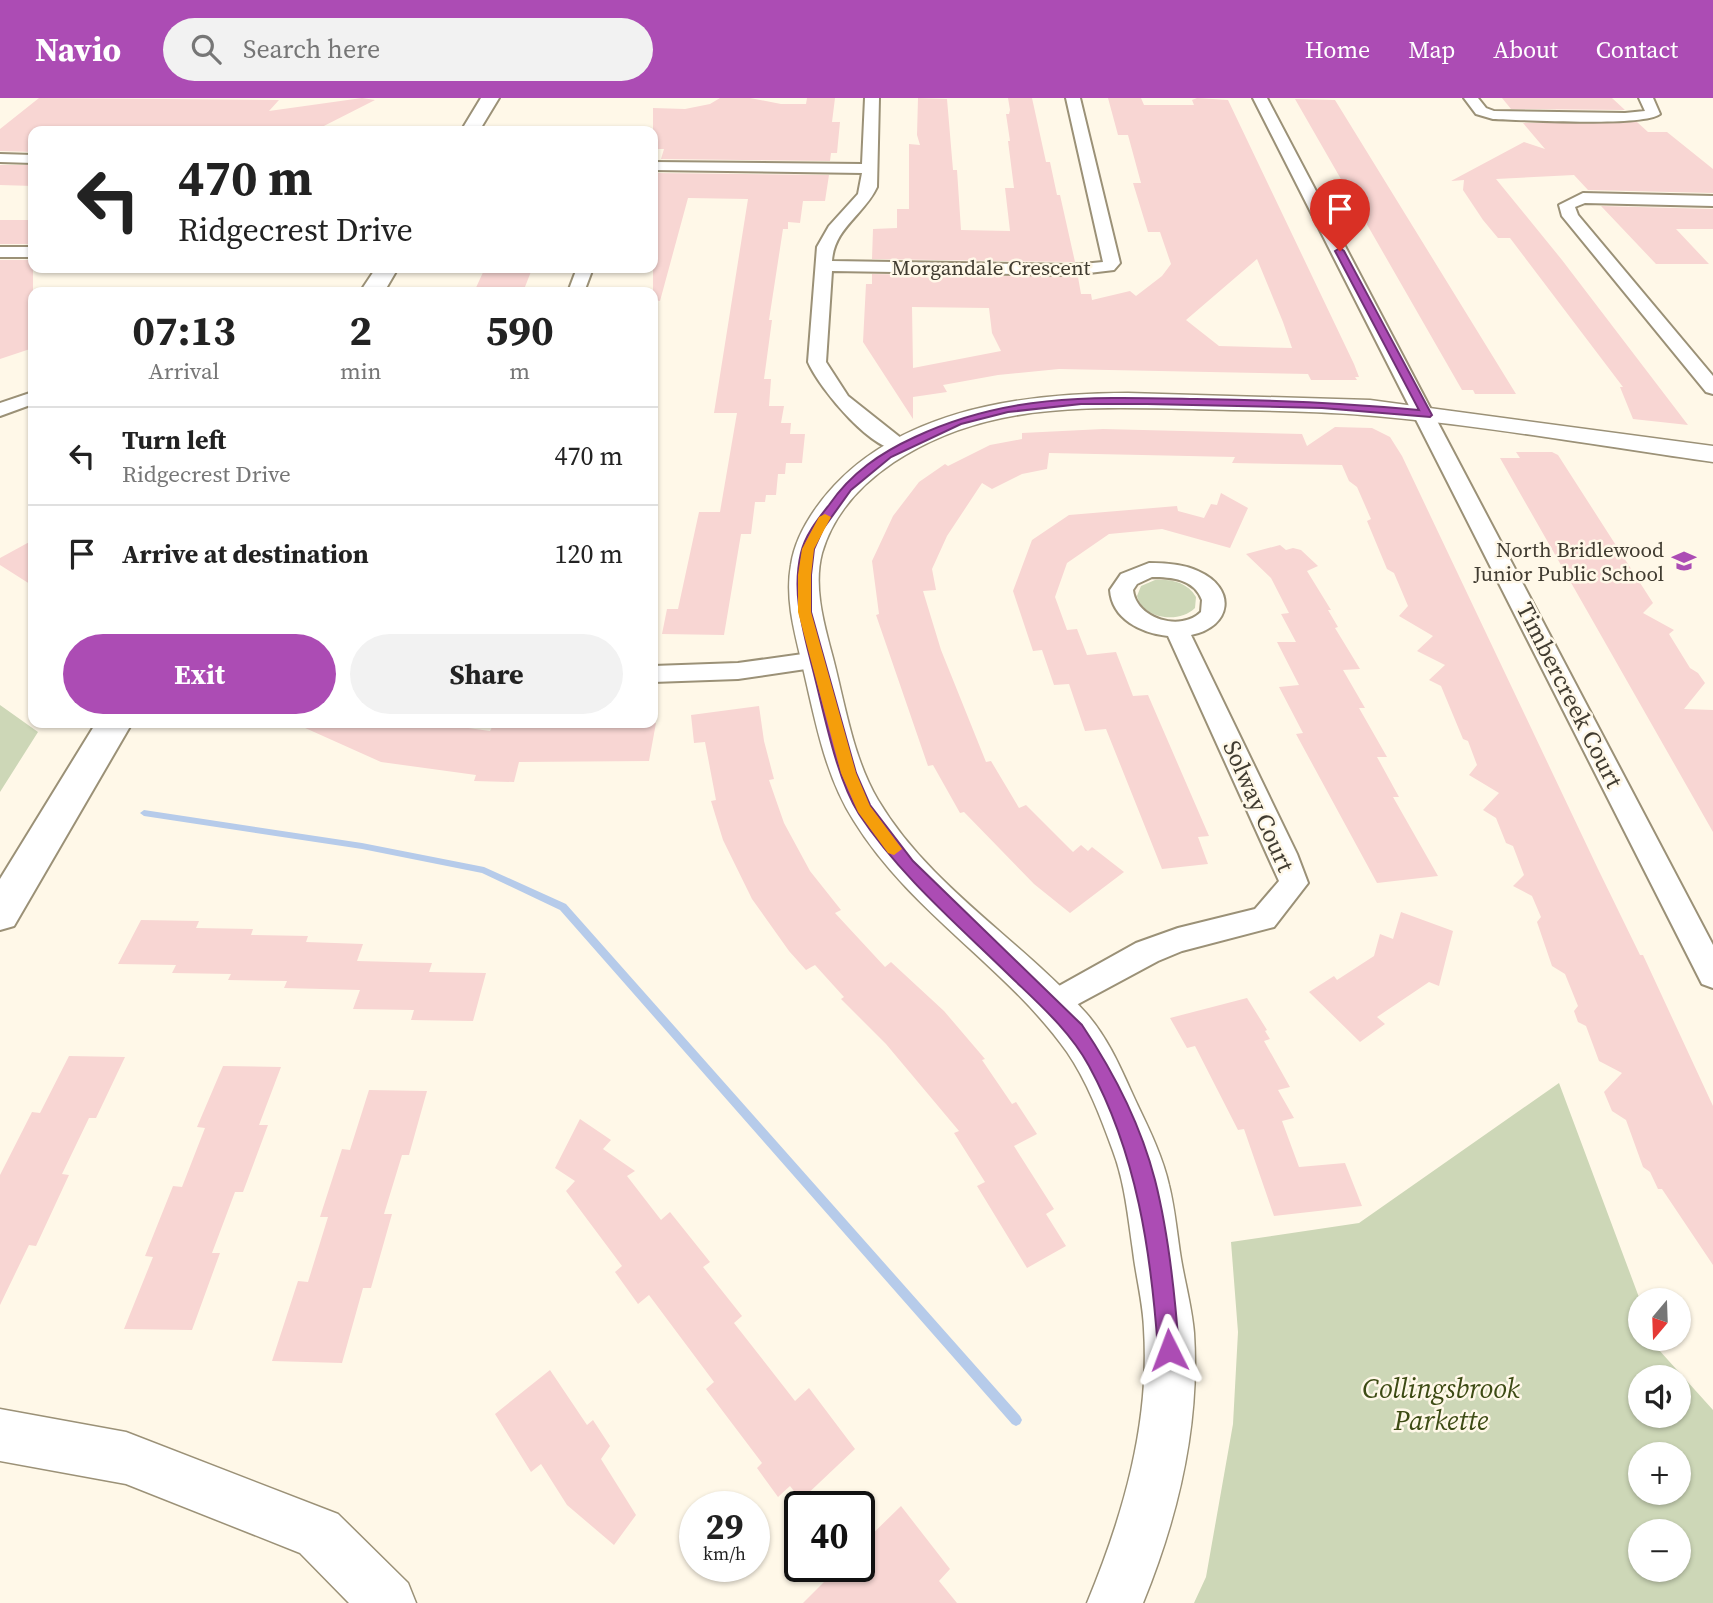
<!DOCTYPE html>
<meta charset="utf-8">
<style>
:root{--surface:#fff;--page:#f2f2f2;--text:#222;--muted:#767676;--line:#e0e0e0;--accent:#ac4cb4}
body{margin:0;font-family:"Source Serif 4",serif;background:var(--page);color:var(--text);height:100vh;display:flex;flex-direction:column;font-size:26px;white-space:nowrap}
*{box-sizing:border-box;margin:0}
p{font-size:23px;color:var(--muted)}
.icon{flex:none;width:38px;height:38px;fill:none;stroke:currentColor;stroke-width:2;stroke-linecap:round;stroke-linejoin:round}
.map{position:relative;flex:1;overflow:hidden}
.sheet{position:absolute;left:28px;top:189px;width:630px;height:441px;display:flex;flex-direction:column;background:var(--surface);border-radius:14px;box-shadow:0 2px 5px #0004}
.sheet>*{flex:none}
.banner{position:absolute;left:28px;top:28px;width:630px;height:147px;border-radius:14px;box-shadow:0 2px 5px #0004;background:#fff;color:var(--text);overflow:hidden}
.needle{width:46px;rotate:199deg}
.buttons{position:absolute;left:1628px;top:1190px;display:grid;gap:14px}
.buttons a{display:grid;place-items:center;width:63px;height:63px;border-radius:50%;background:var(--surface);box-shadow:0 2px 5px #0004;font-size:35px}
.speed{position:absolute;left:679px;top:1393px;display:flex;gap:14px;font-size:35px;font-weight:700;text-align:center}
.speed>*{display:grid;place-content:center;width:91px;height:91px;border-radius:50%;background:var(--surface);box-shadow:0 2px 5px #0004;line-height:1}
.speed small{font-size:18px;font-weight:400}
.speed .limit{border:4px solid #111;border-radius:10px;background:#fff;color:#111}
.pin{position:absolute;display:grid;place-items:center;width:60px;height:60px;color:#fff;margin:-72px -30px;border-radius:50% 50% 50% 0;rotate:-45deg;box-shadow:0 0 7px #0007}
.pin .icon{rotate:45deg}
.me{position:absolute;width:77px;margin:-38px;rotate:357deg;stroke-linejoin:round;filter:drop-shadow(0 0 5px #0008)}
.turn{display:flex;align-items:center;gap:24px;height:147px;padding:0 35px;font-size:32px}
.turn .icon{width:91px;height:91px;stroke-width:2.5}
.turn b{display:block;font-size:49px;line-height:60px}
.eta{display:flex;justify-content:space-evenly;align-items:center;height:119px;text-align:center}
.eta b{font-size:42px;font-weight:700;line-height:49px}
.cta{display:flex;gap:14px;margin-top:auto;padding:14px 35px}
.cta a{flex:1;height:80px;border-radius:42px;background:var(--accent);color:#fff;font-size:28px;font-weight:700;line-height:80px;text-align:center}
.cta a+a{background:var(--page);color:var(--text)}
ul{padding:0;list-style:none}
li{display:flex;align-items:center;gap:21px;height:98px;padding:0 35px;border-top:2px solid var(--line)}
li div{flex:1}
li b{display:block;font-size:26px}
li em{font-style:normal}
header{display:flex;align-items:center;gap:42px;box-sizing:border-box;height:98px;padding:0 35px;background:var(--accent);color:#fff}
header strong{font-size:33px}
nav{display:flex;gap:38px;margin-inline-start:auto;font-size:24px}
.search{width:490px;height:63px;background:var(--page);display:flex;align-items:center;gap:18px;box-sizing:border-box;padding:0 24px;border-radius:38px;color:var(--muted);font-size:26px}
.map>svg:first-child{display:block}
.green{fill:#cdd7b7;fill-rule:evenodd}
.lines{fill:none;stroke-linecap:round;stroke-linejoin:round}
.stream{fill:#b6cbea;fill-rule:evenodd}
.building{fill:#f8d6d3;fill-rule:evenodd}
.minor-casing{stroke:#9b9177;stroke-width:4}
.tertiary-casing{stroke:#9b9177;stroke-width:3}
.secondary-casing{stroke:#9b9177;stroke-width:4}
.minor{fill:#fff;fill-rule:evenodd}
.tertiary{fill:#fff;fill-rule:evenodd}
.secondary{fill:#fff;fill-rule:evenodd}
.route{fill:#ac4cb4;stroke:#703175;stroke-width:2}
.slow{fill:#f59e0b}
.labels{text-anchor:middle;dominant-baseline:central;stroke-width:5;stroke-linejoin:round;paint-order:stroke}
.far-street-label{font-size:21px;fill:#413c31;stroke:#fff8e8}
.far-poi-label{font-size:21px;fill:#413c31;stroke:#fff8e8;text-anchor:end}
.street-label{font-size:24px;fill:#413c31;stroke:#fff8e8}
.near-park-label{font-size:28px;font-style:italic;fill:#3d4b14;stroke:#fff8e8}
</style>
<header>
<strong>Navio</strong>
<div class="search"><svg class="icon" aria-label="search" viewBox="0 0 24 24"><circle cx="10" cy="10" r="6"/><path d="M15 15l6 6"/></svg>Search here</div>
<nav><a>Home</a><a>Map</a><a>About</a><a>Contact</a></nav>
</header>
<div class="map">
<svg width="1713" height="1505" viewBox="0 0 1713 1505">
<rect width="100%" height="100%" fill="#fff8e8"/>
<!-- green -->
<path class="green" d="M1155 482C1171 481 1187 484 1196 499L1195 510C1179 526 1143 521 1137 498L1141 488Z
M0 607 38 634 0 694Z
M1559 985 1640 1202V1241H1654L1659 1252 1713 1312V1505H1194L1206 1479 1233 1326 1238 1234 1231 1144 1359 1125ZM1640 1279H1678V1318H1640ZM1640 1356H1678V1395H1640ZM1640 1433H1678V1472H1640Z"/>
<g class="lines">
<!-- stream -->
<path class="stream" d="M144 712 362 745 484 769 566 806 1020 1318 1022 1322 1020 1326 1016 1328 1012 1326 560 812 482 775 362 751 144 718 140 715Z"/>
</g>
<!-- building -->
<path class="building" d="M39 0 279 2 269 13 362 0 375 2 314 33H33V54L0 53V31Z
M720 0H750L781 6H806L807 0H835L832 24H840L837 55H831L830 63 661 61 664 51H653V10L685 11 710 6Z
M918 0 947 1 953 72H957L961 132 1010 133 1005 90H1014L1008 43H1010L1006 16H1009L1010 12 1008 0H1032L1046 64H1050L1057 97H1060L1075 164 872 161 873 131 897 130V111H909V46L920 47 917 37Z
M1108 0H1141L1144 7H1194L1192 2 1197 0 1228 2 1354 266 1359 279H1355L1357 282H1311L1308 276 1059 271 998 277 943 287 947 294 913 299V321L863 244 866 186H872V176L1078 179 1081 196H1091L1092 202 1130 193 1136 198 1162 178 1171 166 1160 134H1148L1133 85H1141L1128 37H1118ZM1257 161 1283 224 1292 250 1219 248 1186 222ZM912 209 989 210 992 235 1001 253 913 270Z
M1502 0H1612L1625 12 1511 11Z
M1295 1 1335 2 1516 296H1475L1473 292H1462Z
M1637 24 1648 34H1667L1713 71V95L1588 92 1574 77 1496 81 1562 162 1688 327 1633 321 1620 289H1623L1510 140H1498L1483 122 1463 92 1464 82 1451 83 1524 44 1545 51 1523 25Z
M0 67H33V88L0 87Z
M657 75 829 77 825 103H803L800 125 788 124V131H783L769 222H772L764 281H771L769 308H784L781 325H791L790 336H805L802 365H786L785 376H778L776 397H766L765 404H755L751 436H741L724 537 662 536 667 511H678L699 414H720L737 315H714L748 101 688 100 660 203 653 202V88Z
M1601 108 1713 111V131H1676L1709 166H1656Z
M0 122H33V146H0Z
M0 162H33V250L0 261Z
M485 170H508L532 171 523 194H474Z
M1335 329 1372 330 1390 339 1402 358 1598 771 1640 857H1643L1713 1008V1167L1662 1091H1658L1650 1074 1643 1069 1626 1022 1612 1013 1604 994 1622 975 1599 963 1586 928 1578 924 1574 913 1578 908 1565 876 1552 868 1537 824 1541 819 1532 798 1513 788 1524 777 1513 748 1506 745 1496 720 1483 712 1499 695 1469 677 1477 667 1468 643 1463 641 1441 588 1429 582 1445 567 1417 553 1433 538 1399 518 1408 508 1394 475 1387 471 1367 423 1371 421 1357 389 1349 383 1342 367 1232 365 1235 359 1049 355 1047 371 1022 376 992 391 982 385 947 438 932 471 936 492 923 493 941 552 986 664 991 663 1019 710 1026 707 1073 754 1081 747 1088 753 1092 749 1124 774 1070 815 1034 786 964 714 960 715 933 667 928 668 876 517 879 516 872 463 893 418 919 384 945 366 948 368 990 347 1022 341V335L1103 331 1302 336 1307 348Z
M1516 354H1552L1558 357 1653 505 1643 515 1674 532 1669 536 1690 570 1698 575 1705 585 1684 611 1713 612V734L1500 360H1520Z
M1221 395 1248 410 1230 450 1162 431 1109 436 1067 465 1055 499 1067 532 1077 531 1087 557 1116 554 1133 598 1148 597 1209 738 1198 739 1208 766 1162 771 1106 631 1085 633 1069 586 1054 587 1042 552 1033 553 1013 493 1032 442 1069 417 1177 408 1178 413 1204 420 1211 406 1217 407Z
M33 442V488L0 467V460Z
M1280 447 1286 452 1293 450 1301 452 1318 468 1307 473 1331 512H1328L1338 529 1335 530 1360 571 1343 572 1365 610H1359L1387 659H1377L1399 699H1393L1438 778 1377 785 1296 636 1303 635 1279 589 1299 587 1277 544H1296L1281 516 1289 515 1271 480 1246 456Z
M759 608 764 643 774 681 769 682 784 725 810 773 841 812 835 815 885 869 891 864 944 913 985 961 982 962 1012 1006 1016 1004 1037 1036 1014 1048 1054 1111 1046 1116 1066 1148 1027 1170 977 1088 985 1084 954 1035 959 1033 886 946 841 901 844 899 815 867 806 872 789 853 752 801 723 742 711 703 716 702 705 644 694 645 691 617Z
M294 625H432L490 633 492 629 549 630 550 625H656L649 663 519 664 514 684 474 683 476 677 381 664Z
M1401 814 1453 833 1439 888 1429 884 1377 919 1385 926 1360 944 1309 894 1334 878 1337 882 1374 858 1380 836 1393 841Z
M141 822 199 823 196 830 253 831 251 837 308 838 306 844 363 846 357 863 432 865 429 874 486 875 473 923 411 922 414 912 353 911 360 892 284 890 287 883 228 882 231 876 172 875 176 867 118 866Z
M1247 900 1267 932 1265 933 1270 941 1264 943 1290 989 1278 992 1294 1020 1282 1023 1299 1069 1345 1065 1362 1108 1274 1118 1244 1031 1238 1032 1195 948 1187 950 1170 920Z
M69 958 125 959 96 1020H89L62 1076 69 1077 36 1148 29 1147 0 1207V1077L32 1014 40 1015Z
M223 968 281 969 259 1027H268L243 1094H235L212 1155H220L192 1232 124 1231 153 1159 145 1158 173 1088 182 1089 205 1030 197 1029Z
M369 992 427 993 409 1057H402L384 1116H392L371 1190H363L342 1265 272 1263 298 1183 308 1184 328 1119H320L342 1051 350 1052Z
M580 1021 611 1042 603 1051 635 1073 627 1078 661 1122 670 1114 710 1164 703 1169 742 1218 734 1225 795 1303 809 1290 855 1351 801 1402 790 1388 778 1399 757 1370 762 1365 706 1291 714 1284 649 1197 638 1206 615 1174 622 1168 566 1093 575 1083 555 1070Z
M550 1272 587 1327 593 1322 610 1348 601 1361 636 1417 614 1447 567 1407 541 1366 531 1374 495 1316Z
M901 1408 950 1471 939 1483 957 1505H803L840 1468H859V1449Z"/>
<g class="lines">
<!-- minor casing -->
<g class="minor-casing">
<path id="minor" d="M865 0H879L877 89C864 117 834 130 832 163L1072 167 1103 164 1066 0H1080L1120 165 1114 172 1072 177 832 173 826 264 848 298 906 344 909 348 906 352C876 360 819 290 808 264L817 149 829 128 858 96 862 75 653 72V64L862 66Z
M1253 0H1267L1713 847V890L1702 886Z
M1464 0H1478L1486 10 1494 13 1625 15 1645 13 1639 0H1653L1660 16C1645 29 1521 22 1493 21L1476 16Z
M0 56 33 57V65L0 64Z
M1583 95 1713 98V108L1585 105 1575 109 1578 117 1713 278V296L1706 294 1562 118 1559 107Z
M0 149H33V159H0Z
M577 170H593L584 194H568Z
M33 294V306L0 318V305Z
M1149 465C1166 465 1183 466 1198 473 1237 490 1232 529 1191 537L1297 756 1308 785 1274 829 1182 853 1158 863 1052 920 1041 916 1036 907 1041 898 1136 845 1178 830 1255 811 1279 783 1168 538C1141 535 1112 521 1110 492L1121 476ZM1152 479C1172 479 1194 481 1202 502L1201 514C1181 534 1136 521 1133 492L1137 486Z
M817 554 826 556 829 562 826 568 738 581 653 584V568L738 565Z"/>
</g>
<!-- tertiary casing -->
<g class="tertiary-casing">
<path id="tertiary" d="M1128 295 1370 302 1713 348V364C1600 348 1488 328 1375 318 1314 312 1254 313 1193 311 1129 310 1065 307 1002 320 930 335 844 379 822 455 813 489 824 526 833 560 845 606 853 660 878 702 929 788 1021 842 1086 915 1110 942 1123 976 1138 1008 1150 1033 1163 1060 1169 1087 1175 1111 1177 1136 1181 1161 1185 1185 1192 1210 1194 1235 1200 1328 1178 1419 1143 1505H1087C1123 1418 1150 1326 1144 1231 1143 1204 1136 1179 1133 1153 1128 1119 1125 1085 1113 1053 1101 1020 1087 983 1067 954 1006 868 910 814 854 723 827 681 817 631 806 583 798 545 784 506 791 467 794 446 804 427 816 410 885 313 1018 295 1128 295Z
M0 1311 126 1334 338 1416 408 1485 416 1505H349L300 1455 126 1386 0 1363Z"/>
</g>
<!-- secondary casing -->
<g class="secondary-casing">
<path id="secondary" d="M481 0H499L479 33H461Z
M376 170H398L384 194H360Z
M96 625H132L14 828 0 832V781Z"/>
</g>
<!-- minor -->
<use href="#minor" class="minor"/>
<!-- tertiary -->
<use href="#tertiary" class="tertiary"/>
<!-- secondary -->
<use href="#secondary" class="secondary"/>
</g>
<!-- route -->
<path class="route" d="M1340 150 1344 153 1432 317 1430 319 1322 310 1147 306H1081L1008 314 961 326 891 359 851 392 823 431 814 451 811 477V514L856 675 870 707 913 763 1082 927C1113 973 1141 1028 1155 1082 1169 1137 1175 1196 1179 1252L1176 1260 1169 1263 1161 1260 1158 1252C1151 1154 1137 1056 1089 968 1070 933 1039 906 1011 879 958 827 900 778 859 716 835 678 823 609 811 564 802 528 792 493 801 455 805 437 818 421 829 407 851 375 880 355 915 339 1009 295 1095 299 1196 301 1271 302 1344 305 1419 312L1335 153Z"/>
<!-- slow -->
<path class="slow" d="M825 416 831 419 814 451 811 477V514L856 675 870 708 902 751 894 757 888 755 858 714 841 675 798 514V477L802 451 819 419Z"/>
<!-- icons -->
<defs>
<g id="school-bare" transform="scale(1.89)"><path d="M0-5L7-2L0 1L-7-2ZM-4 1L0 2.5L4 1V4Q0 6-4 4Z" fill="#ac4cb4" stroke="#fff8e8" stroke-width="2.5" paint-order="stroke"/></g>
</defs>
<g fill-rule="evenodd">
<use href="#school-bare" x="1684" y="463"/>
</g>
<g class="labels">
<!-- far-street labels -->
<g class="far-street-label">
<text x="991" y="169">Morgandale Crescent</text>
</g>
<!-- far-poi labels -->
<g class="far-poi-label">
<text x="1664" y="451">North Bridlewood<tspan x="1664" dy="24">Junior Public School</tspan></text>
</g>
<!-- street labels -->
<g class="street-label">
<text transform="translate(1570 597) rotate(63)">Timbercreek Court</text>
<text transform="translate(1259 708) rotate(66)">Solway Court</text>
</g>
<!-- near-park labels -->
<g class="near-park-label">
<text x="1441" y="1290">Collingsbrook<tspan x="1441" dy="32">Parkette</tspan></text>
</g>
</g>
</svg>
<div class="buttons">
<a><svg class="needle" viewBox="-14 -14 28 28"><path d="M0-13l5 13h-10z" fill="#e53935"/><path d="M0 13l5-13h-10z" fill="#767676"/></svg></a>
<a><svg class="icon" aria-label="sound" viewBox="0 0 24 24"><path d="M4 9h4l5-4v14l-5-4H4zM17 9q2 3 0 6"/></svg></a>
<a>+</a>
<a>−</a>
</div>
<div class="speed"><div>29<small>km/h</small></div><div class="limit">40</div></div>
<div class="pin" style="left:1340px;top:153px;background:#d93025"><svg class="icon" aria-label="arrive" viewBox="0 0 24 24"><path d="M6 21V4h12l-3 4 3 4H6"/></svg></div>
<svg class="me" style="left:1169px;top:1252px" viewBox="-20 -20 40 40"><path d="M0-17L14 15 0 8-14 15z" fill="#ac4cb4" stroke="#fff" stroke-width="4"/></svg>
<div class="banner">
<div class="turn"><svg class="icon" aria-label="left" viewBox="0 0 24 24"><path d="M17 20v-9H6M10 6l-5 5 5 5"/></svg><div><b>470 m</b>Ridgecrest Drive</div></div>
</div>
<section class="sheet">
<div class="eta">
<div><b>07:13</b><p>Arrival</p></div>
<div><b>2</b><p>min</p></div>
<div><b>590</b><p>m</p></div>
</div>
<ul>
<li><svg class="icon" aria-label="left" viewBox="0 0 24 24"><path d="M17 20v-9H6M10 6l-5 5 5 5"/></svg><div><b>Turn left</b><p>Ridgecrest Drive</p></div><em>470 m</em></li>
<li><svg class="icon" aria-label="arrive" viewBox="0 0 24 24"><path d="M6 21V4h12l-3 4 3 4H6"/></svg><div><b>Arrive at destination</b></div><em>120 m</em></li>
</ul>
<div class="cta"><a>Exit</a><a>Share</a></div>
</section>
</div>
